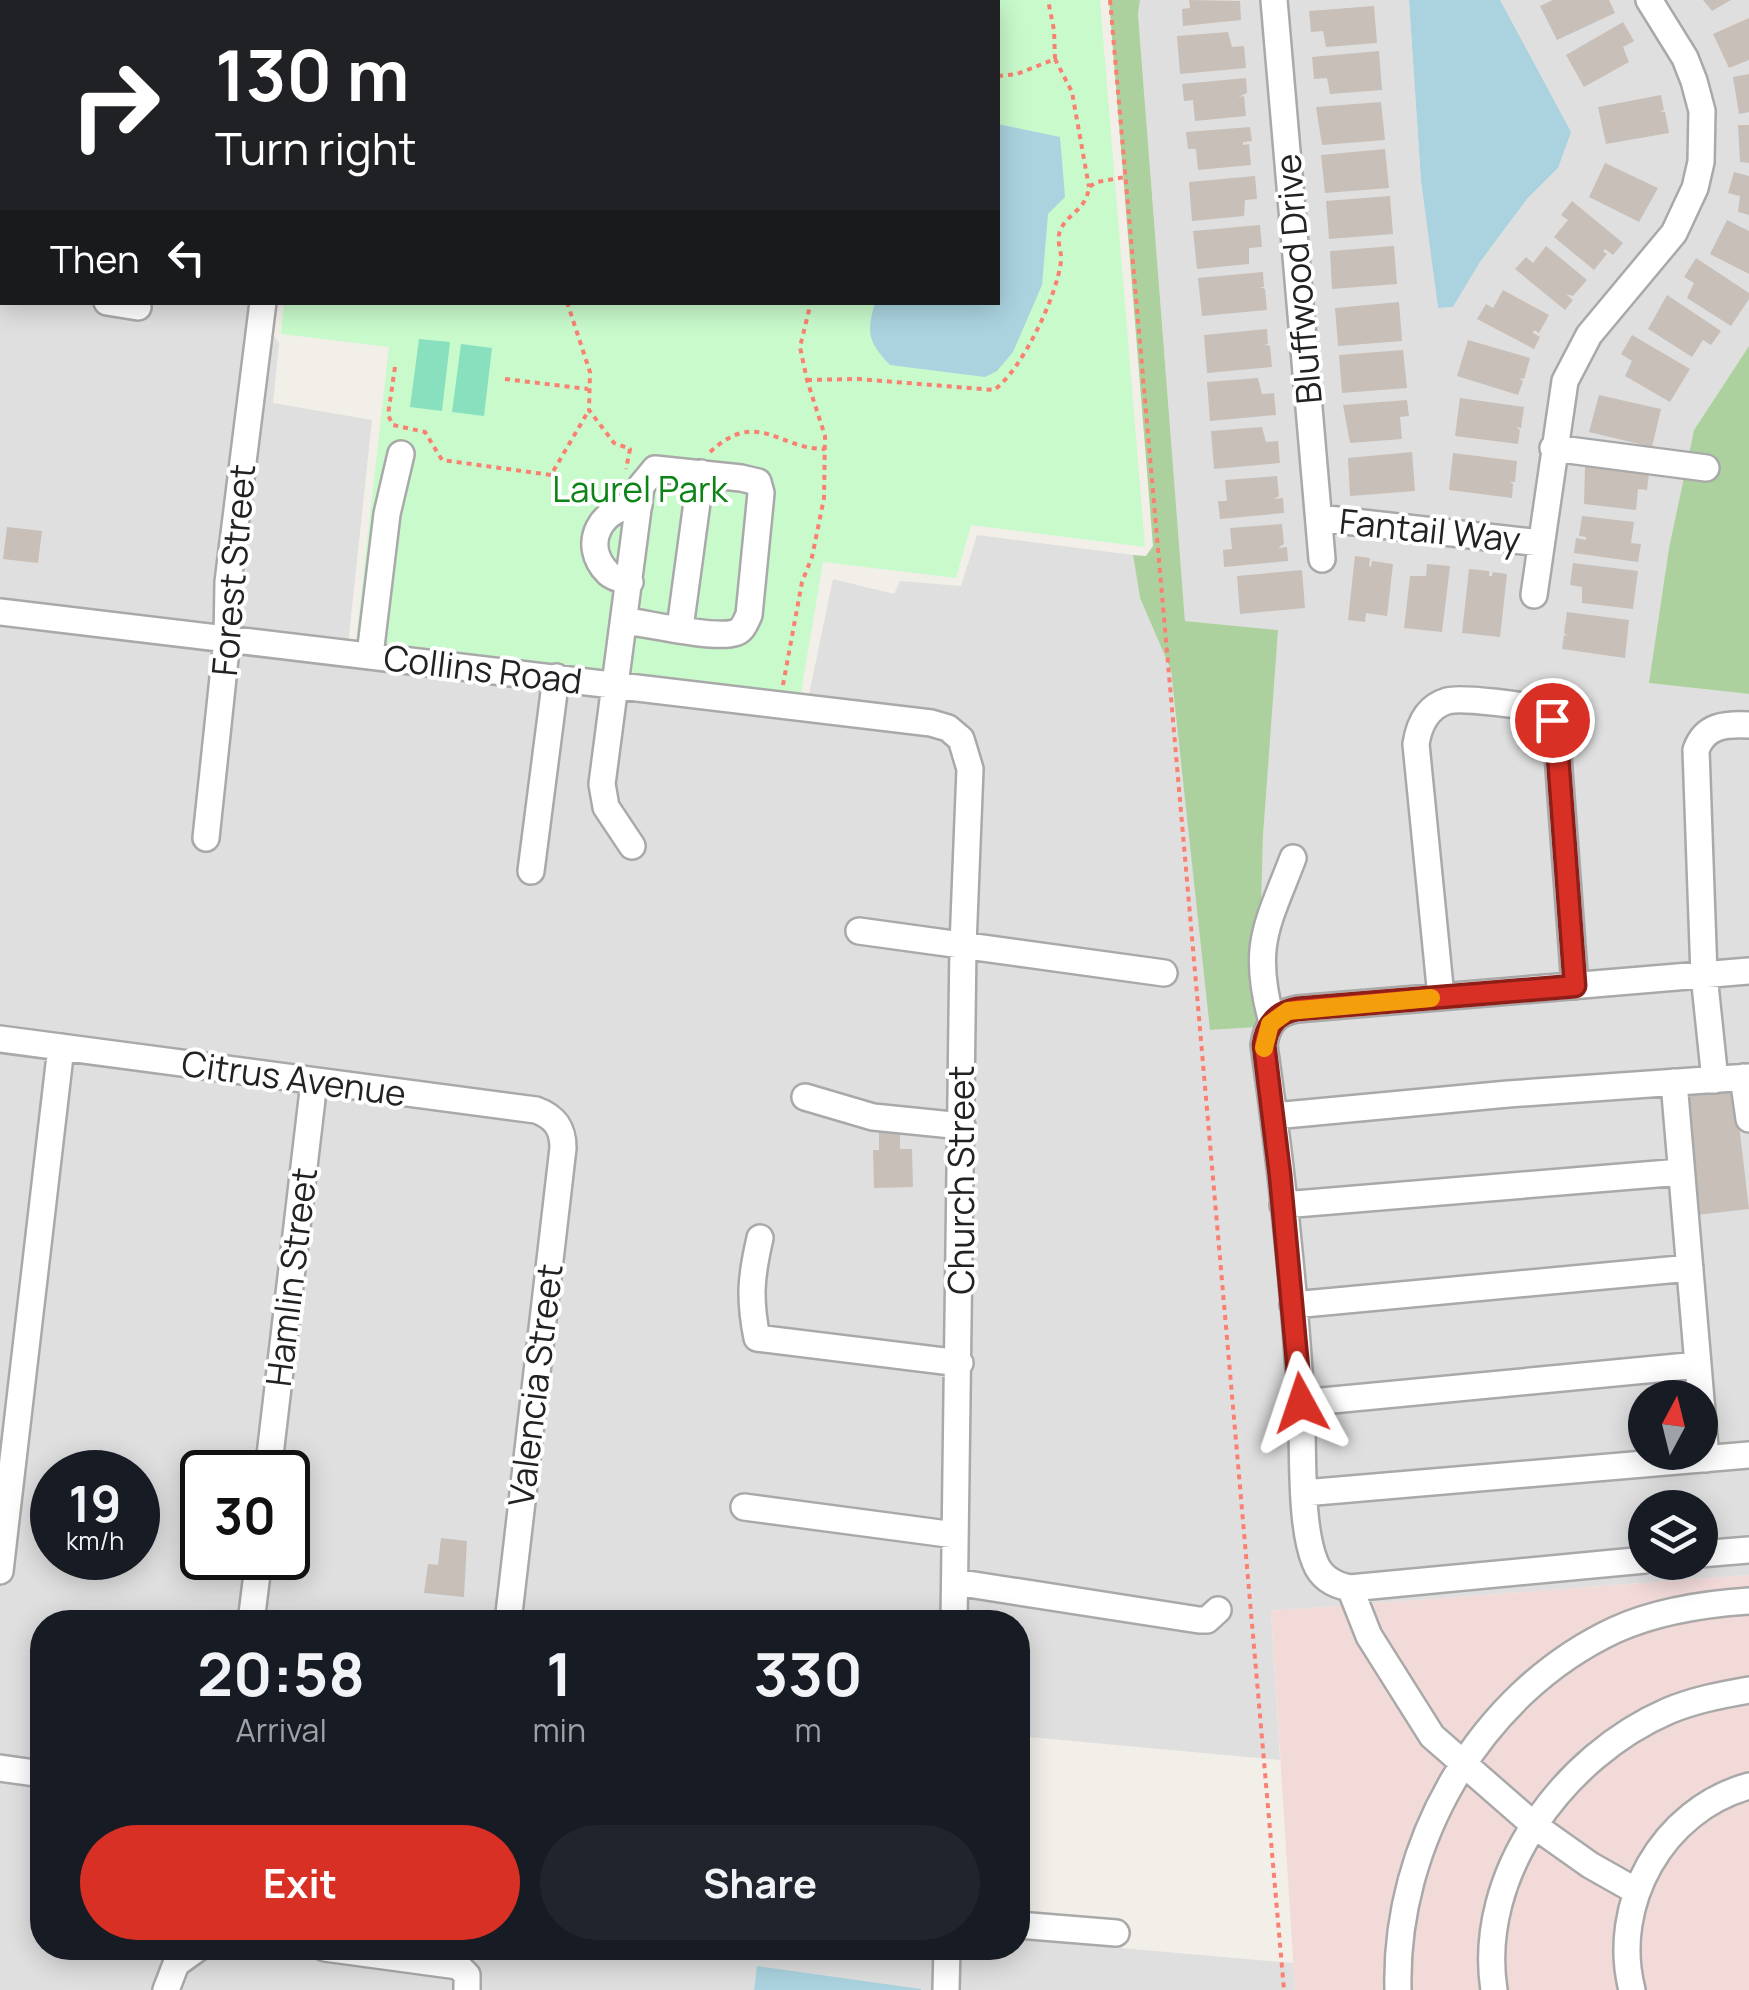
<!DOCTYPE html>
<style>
:root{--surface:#171b24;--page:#20242c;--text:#f1f3f6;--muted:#9ea1a6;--accent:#d93025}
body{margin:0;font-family:Manrope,sans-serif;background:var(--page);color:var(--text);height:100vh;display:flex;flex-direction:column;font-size:38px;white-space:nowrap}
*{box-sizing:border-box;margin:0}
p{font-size:32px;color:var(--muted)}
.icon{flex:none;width:55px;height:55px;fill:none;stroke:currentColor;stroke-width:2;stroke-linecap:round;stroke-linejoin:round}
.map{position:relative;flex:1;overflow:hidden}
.panel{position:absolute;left:30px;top:1610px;width:1000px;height:350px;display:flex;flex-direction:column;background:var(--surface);border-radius:40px;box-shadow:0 5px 25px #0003}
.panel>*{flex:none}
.guide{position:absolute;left:0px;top:0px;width:1000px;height:305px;box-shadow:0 5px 25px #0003;background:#202124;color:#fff;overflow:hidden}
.needle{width:65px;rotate:7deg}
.buttons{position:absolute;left:1628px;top:1380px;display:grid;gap:20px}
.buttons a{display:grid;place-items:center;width:90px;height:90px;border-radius:50%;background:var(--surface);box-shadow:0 5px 25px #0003;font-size:50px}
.speed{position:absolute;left:30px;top:1450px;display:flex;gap:20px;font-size:50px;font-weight:700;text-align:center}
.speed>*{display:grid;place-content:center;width:130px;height:130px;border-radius:50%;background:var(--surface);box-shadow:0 5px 25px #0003;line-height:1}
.speed small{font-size:25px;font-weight:400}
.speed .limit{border:5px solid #111;border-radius:15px;background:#fff;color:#111}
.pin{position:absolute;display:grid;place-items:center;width:85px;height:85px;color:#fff;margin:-42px;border:5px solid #fff;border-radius:50%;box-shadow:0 2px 10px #0007}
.me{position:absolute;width:110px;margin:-55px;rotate:355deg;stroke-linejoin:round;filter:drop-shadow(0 0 8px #0008)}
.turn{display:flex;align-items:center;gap:35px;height:210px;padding:0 50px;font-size:45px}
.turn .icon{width:130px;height:130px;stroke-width:2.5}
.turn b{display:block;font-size:70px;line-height:85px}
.then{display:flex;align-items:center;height:95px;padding:0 50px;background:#0003;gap:20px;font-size:38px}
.eta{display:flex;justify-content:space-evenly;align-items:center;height:170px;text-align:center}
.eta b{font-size:60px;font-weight:700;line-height:70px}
.button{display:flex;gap:20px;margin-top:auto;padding:20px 50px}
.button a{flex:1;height:115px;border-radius:60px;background:var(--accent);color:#fff;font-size:40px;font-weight:700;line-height:115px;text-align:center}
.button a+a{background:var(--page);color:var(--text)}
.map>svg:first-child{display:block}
.residential{fill:#e0dfdf;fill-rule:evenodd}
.commercial{fill:#f2dad9}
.forest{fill:#add19e}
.park{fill:#c8facc}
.pitch{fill:#88e0be}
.water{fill:#aad3df}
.building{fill:#c7bfb8}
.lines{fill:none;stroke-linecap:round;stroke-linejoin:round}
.minor-casing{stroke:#a9a9a9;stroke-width:30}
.path{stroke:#fa8072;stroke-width:4;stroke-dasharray:5 5;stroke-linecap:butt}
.minor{stroke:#fff;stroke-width:25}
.route-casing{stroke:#8d1f18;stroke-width:25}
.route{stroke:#d93025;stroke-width:18}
.slow{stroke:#f59e0b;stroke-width:18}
.labels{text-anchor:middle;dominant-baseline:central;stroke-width:8;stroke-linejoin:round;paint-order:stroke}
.street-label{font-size:35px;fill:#222;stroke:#fff}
.park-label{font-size:35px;fill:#0c8416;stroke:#fff}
</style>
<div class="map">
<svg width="1749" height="1990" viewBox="0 0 1749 1990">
<rect width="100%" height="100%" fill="#f2efe9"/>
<!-- residential -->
<path class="residential" d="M0 0H309L2 2V302L276 303 272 333 279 343 273 403 372 420 348 645 808 699 833 579 894 594 900 581 961 586 977 535 1133 555 1140 598 1171 670 1211 1030 1258 1027 1263 836 1277 630 1185 621 1138 14 1140 0H1409L1421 181 1438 308 1453 307 1480 262 1527 199 1558 168 1529 57 1500 0H1749V346L1694 430 1669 548 1650 683 1749 694V1575L1271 1611 1280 1760 1018 1736V1622H42V1948H1018V1939L1293 1963 1295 1990H921L757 1967 754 1990H0ZM1645 1398H1700V1452H1645ZM52 1472H138V1558H52ZM202 1472H288V1558H202ZM1645 1508H1700V1562H1645Z"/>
<!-- commercial -->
<path class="commercial" d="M1749 1575V1990H1295L1271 1611Z"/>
<!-- forest -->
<path class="forest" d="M1109 0H1140L1138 14 1185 621 1278 630 1263 836 1258 1027 1210 1030 1171 670 1140 598 1133 555 1146 556 1153 546Z
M1749 346V694L1649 683 1669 548 1694 430Z"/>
<!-- park -->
<path class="park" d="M317 0H1100L1145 547 971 525 956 578 823 562 800 698 356 640 389 347 281 334 284 302H998V2H317Z"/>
<!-- pitch -->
<path class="pitch" d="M419 339 450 342 442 411 410 407Z
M461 344 492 348 484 416 452 412Z"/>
<!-- water -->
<path class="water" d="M1409 0H1500L1571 132 1558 168 1527 199 1480 262 1453 307 1438 308 1421 181Z
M998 124 1060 137 1065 197 1048 214 1042 285 1013 352 997 371 985 377 890 365C868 341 866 334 875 303L998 302Z
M757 1966 921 1989V1990H754Z"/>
<!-- building -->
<path class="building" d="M1189 0 1240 1 1241 20 1183 26 1182 9 1190 8Z
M1553 0H1609L1615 13 1557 40 1540 6Z
M1703 0H1731L1712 11Z
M1374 6 1377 43 1326 47 1323 31 1311 32 1309 11Z
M1749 18V60L1729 68 1713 34Z
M1623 22 1634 41 1623 47 1629 62 1584 87 1566 55Z
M1228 32 1232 47 1244 46 1246 68 1180 74 1177 36Z
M1379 51 1382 90 1330 94 1327 78 1314 79 1312 57Z
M1749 74V112L1739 114 1733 77Z
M1246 78 1247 93 1238 97 1244 96 1246 116 1195 121 1193 100 1184 101 1182 84Z
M1661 95 1664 110 1659 111 1665 112 1669 133 1606 144 1598 107Z
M1381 102 1385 140 1322 145 1316 107Z
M1738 125H1749V163L1740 162Z
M1250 127 1252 141 1243 142V145L1249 144 1251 165 1198 170 1196 149H1188L1186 132Z
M1385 149 1389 188 1325 193 1321 155Z
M1605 163 1658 188 1639 222 1589 197Z
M1734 172 1749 176V215L1738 212 1740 196 1728 193Z
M1255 176 1257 199 1245 200 1244 216 1192 221 1189 182Z
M1390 196 1393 234 1329 239 1326 201Z
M1572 201 1623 243 1613 255 1605 249 1603 251 1607 254 1594 270 1554 237 1568 220 1561 215Z
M1727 220 1749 231V274L1710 254Z
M1260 225 1262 247 1249 248V264L1197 269 1193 231Z
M1394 246 1397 284 1332 289 1330 251Z
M1546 246 1587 280 1573 296 1566 294 1573 300 1565 310 1515 269 1526 257 1533 263Z
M1696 258 1749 293V299L1731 326 1687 298 1694 283 1684 277Z
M1263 272 1264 287H1260L1265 289 1267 310 1202 316 1198 278Z
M1503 290 1549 315 1539 333 1534 330 1533 333 1540 337 1534 349 1477 319 1486 304 1493 308Z
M1667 295 1721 331 1711 345 1703 340 1692 357 1648 329Z
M1399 302 1402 341 1338 346 1335 308Z
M1267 329 1268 344H1264L1270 346 1272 367 1207 373 1204 335Z
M1632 335 1690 369 1670 402 1625 376 1632 361 1621 354Z
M1468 340 1530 358 1524 379 1519 378 1523 381 1518 395 1457 376Z
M1403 350 1407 388 1342 393 1339 355Z
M1258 378 1262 394 1274 393 1276 415 1210 421 1207 382Z
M1599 395 1661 409 1652 447 1589 432Z
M1460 398 1524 407 1521 428 1516 427 1520 430 1518 444 1455 436Z
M1407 400 1409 416 1400 417 1402 439 1350 443 1343 405Z
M1262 427 1266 442 1278 441 1280 463 1214 469 1211 431Z
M1412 452 1415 491 1350 496 1348 458Z
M1453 453 1517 461 1515 482H1510L1513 484 1512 498 1449 490Z
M1585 465 1649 473 1647 490 1638 489 1636 510 1584 504Z
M1277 476 1279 496 1274 499 1283 498 1284 513 1220 519 1218 501H1227L1225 480Z
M1582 516 1634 522 1631 543 1641 544 1638 562 1574 553 1576 538 1586 540V537L1579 536Z
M1282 524 1284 544 1278 548 1287 547 1288 561 1224 567 1223 550 1232 549 1230 528Z
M7 527 42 531 38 563 3 559Z
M1355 556 1370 558 1369 566 1371 567 1372 561 1393 564 1387 616 1366 613 1365 622 1348 620Z
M1573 563 1638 571 1633 609 1582 603V587L1570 585Z
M1427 564 1450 566 1442 632 1404 628 1410 576H1426Z
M1469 569 1489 571V576H1492L1493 572 1507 574 1500 637 1462 633Z
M1302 570 1305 608 1240 614 1237 576Z
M1567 612 1629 620 1625 658 1562 649 1564 635 1568 636 1564 633Z
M1735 1091 1749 1209 1696 1215 1681 1097Z
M879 1132H900V1149H912L913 1187 874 1188 873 1150H879Z
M441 1538 467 1541 464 1597 424 1593 428 1564 438 1565Z"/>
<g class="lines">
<!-- minor casing -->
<g class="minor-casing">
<path id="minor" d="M1274 0 1322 559
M304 2V0
M0 287H2
M107 302 138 307
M1553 448 1706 468
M1319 518 1541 543
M630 582C623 580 613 578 608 573 579 544 602 505 639 505
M1534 595 1565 381 1589 335 1674 233 1695 188 1701 162 1702 111 1694 81 1685 58 1649 0
M0 612 931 723 948 728 961 739 970 769 963 945 954 1622
M626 621C650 624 713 639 734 633 743 631 745 623 749 615L761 493 758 482 741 478 655 469 641 486 602 784 606 807 632 846
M680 628 701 473
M370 655 387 514 401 454
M206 838 227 640 228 582 263 302
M531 871 556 677
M859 931 1164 973
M1441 997 1416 744C1419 725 1427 707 1447 701 1460 697 1530 705 1542 711 1550 715 1553 721 1556 729L1575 986
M1272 1022C1251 946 1267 926 1293 858
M0 1039 536 1110C555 1117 563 1128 563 1148L508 1622
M1743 1077 1749 1119
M1715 1080 1704 975 1696 750C1705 725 1725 724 1749 725
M1674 1082 1706 1459
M805 1097 873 1117 962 1126
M1274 1116 1508 1094 1749 1077
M1283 1205 1681 1172
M760 1238C751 1277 749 1298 757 1338L960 1363
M1293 1305 1690 1268
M1301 1403 1698 1365
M268 1472 314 1082
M1304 1493 1749 1455
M744 1507 955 1535
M1700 1554 1749 1550
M1645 1560 1350 1588C1334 1585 1321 1578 1315 1562 1299 1523 1304 1446 1301 1402 1294 1283 1281 1163 1264 1045 1267 1024 1276 1013 1297 1009L1749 971
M0 1571 61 1047
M955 1582 1199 1620H1207L1218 1610
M1350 1588 1369 1636 1432 1736 1535 1826 1590 1865 1636 1891
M251 1622 259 1558
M0 1768 42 1774
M1018 1925 1116 1933
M325 1948 458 1966 467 1975V1990
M166 1990 176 1964 198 1948
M946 1990 947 1948
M1398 1990C1394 1843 1480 1693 1615 1630 1657 1611 1703 1604 1749 1601
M1494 1990C1476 1874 1564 1756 1668 1711 1694 1700 1721 1695 1749 1690
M1632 1990C1610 1904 1662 1810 1749 1786"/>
</g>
<!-- path -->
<path class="path" d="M915 0V2
M1110 0 1284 1990
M979 2 980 0
M1055 59 1072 92 1089 187
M998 76 1017 74 1055 59 1054 30 1048 0
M567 302 590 372 589 410 614 443 630 449 626 469
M395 367 388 415 393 425 425 432 442 460 551 475 589 410
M505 379 588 389
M807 380 858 379 994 390C1022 370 1057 296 1061 261 1062 251 1056 241 1060 231 1067 213 1086 211 1089 187L1097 182 1125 177
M710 452C758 408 777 449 825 449
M783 685 802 582 812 557 824 498 825 436 807 380 800 347 811 302"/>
<!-- minor -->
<use href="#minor" class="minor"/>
</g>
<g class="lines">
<!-- route casing -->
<g class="route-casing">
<path id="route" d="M1301 1403 1280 1175 1264 1045C1267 1025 1276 1013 1297 1009L1575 986 1556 729 1552 720"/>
</g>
<!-- route -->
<use href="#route" class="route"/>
<!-- slow -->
<path class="slow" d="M1264 1048 1270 1024 1288 1011 1431 998"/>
</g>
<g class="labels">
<!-- street labels -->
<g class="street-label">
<text transform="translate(1298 279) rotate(-95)">Bluffwood Drive</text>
<text transform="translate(1430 530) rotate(6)">Fantail Way</text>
<text transform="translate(233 570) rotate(-85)">Forest Street</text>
<text transform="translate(483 669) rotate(7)">Collins Road</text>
<text transform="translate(294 1078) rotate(8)">Citrus Avenue</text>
<text transform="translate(961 1180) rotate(-90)">Church Street</text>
<text transform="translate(291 1277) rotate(-83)">Hamlin Street</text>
<text transform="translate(535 1385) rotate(-83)">Valencia Street</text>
</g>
<!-- park labels -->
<g class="park-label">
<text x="640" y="489">Laurel Park</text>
</g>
</g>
</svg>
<div class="buttons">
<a><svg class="needle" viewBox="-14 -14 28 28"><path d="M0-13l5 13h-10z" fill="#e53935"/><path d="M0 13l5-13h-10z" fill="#9ea1a6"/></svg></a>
<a><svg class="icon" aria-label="layers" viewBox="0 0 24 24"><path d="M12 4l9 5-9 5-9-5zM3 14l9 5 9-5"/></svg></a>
</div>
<div class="speed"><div>19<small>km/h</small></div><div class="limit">30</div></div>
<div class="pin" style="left:1552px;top:720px;background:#d93025"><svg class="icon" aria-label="arrive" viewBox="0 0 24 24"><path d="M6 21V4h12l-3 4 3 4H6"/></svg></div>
<svg class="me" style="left:1301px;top:1403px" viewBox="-20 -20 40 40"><path d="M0-17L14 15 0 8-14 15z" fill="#d93025" stroke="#fff" stroke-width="4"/></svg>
<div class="guide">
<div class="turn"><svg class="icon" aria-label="right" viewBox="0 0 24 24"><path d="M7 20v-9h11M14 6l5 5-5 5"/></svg><div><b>130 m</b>Turn right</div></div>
<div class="then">Then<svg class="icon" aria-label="left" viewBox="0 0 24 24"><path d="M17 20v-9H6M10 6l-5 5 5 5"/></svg></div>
</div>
<section class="panel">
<div class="eta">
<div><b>20:58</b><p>Arrival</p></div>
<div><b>1</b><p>min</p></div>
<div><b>330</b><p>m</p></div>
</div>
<div class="button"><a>Exit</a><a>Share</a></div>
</section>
</div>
